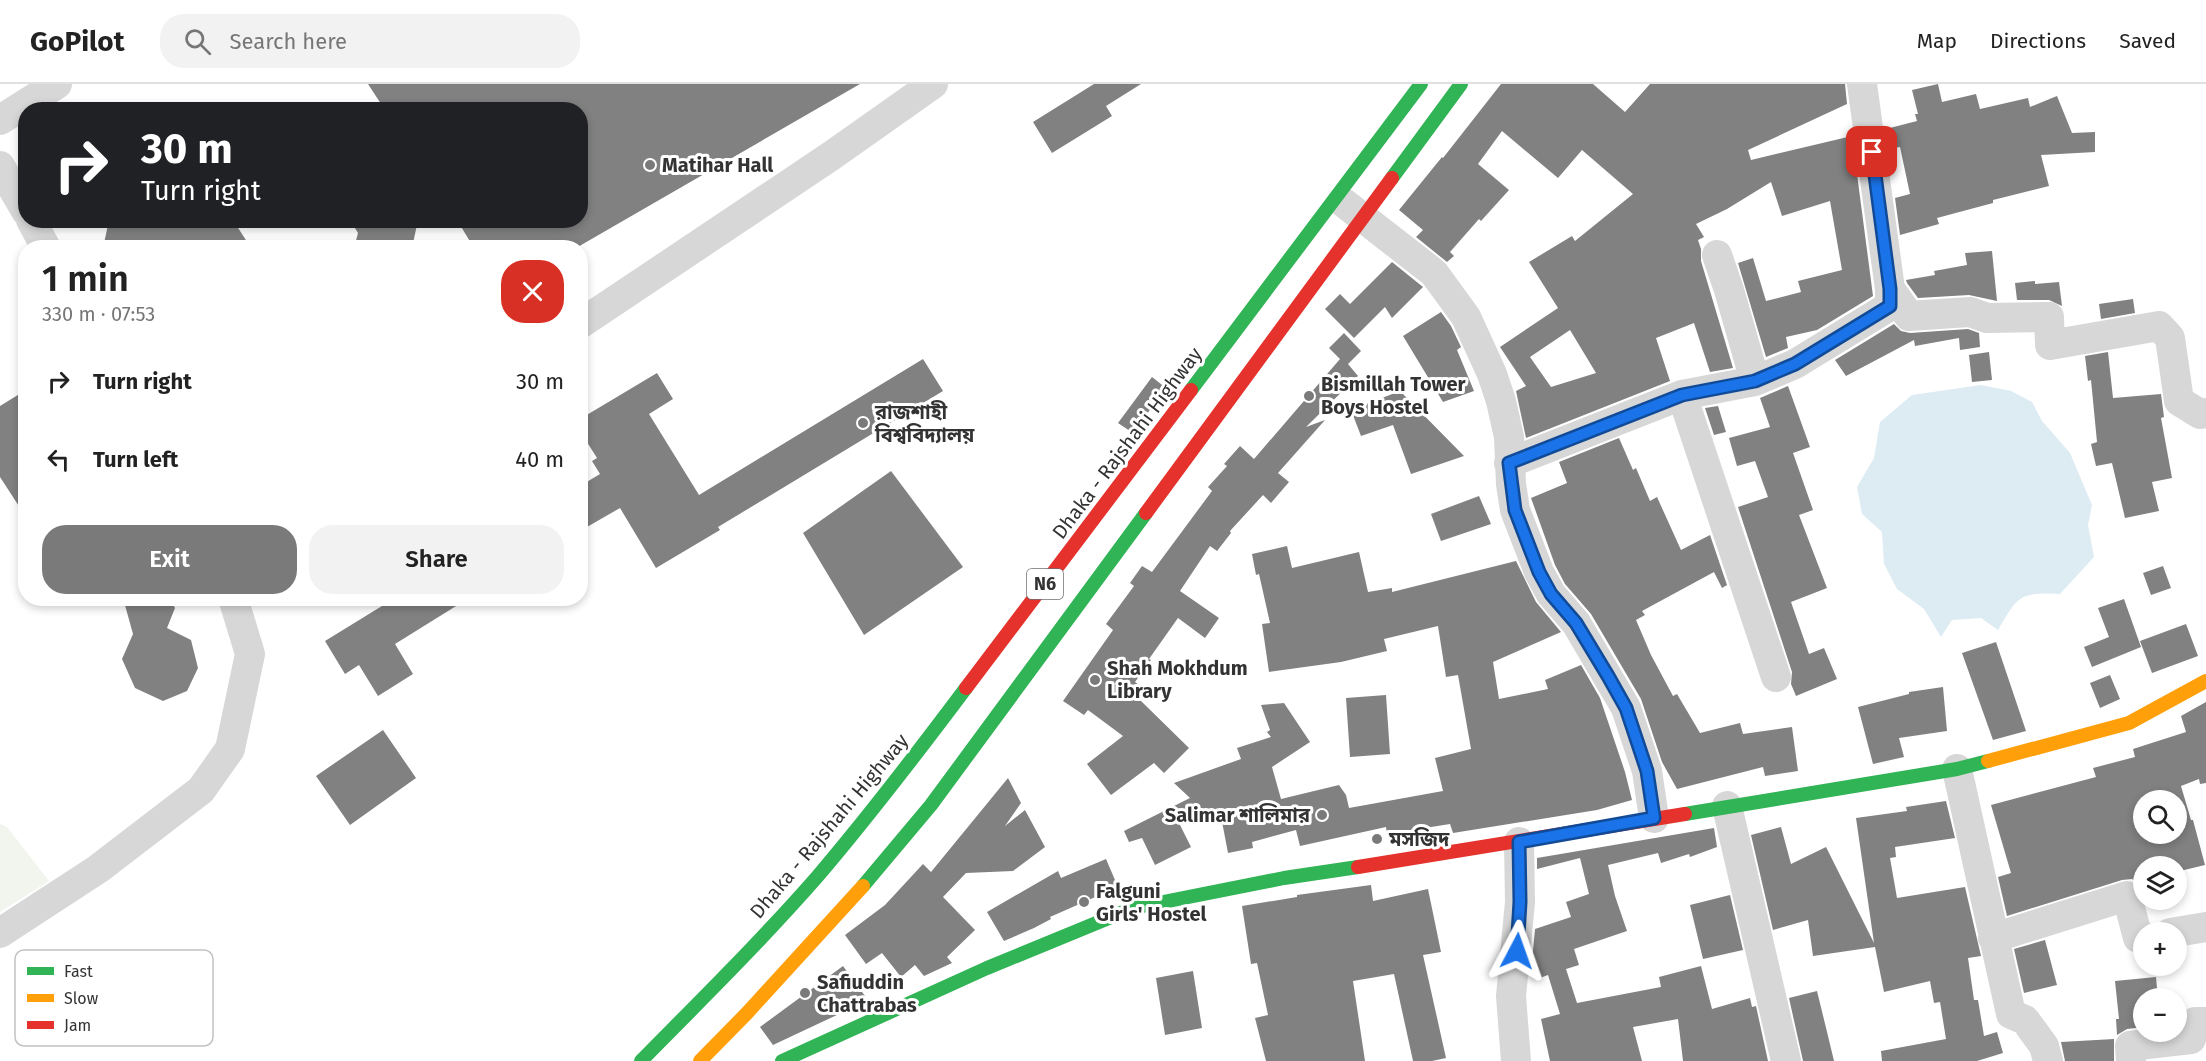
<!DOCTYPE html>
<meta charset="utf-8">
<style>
:root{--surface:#fff;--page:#f2f2f2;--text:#222;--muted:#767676;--line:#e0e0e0;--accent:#7a7a7a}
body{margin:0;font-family:"Fira Sans","Noto Sans Bengali",sans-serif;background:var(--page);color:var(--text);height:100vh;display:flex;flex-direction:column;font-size:22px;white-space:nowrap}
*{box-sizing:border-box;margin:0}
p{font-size:20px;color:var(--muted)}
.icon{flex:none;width:33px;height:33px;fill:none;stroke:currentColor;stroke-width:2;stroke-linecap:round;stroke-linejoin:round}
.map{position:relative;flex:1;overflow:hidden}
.details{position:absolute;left:18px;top:156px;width:570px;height:366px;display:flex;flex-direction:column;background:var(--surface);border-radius:24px;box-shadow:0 3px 9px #0003}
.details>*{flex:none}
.guide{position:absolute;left:18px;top:18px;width:570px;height:126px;border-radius:24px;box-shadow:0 3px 9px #0003;background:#202124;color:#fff;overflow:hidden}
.controls{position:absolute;left:2133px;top:706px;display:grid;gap:12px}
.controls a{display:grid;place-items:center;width:54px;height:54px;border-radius:50%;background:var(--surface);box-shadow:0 3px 9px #0003;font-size:30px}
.pin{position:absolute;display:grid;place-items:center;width:51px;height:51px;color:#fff;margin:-26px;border-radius:12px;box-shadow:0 3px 9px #0006}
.me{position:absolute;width:66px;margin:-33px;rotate:4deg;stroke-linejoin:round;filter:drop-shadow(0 0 4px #0008)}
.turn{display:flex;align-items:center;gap:21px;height:126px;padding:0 24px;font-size:27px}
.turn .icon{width:78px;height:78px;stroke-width:2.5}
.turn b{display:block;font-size:42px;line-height:51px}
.round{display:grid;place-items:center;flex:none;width:63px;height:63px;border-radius:24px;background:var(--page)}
.summary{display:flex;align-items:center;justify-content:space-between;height:102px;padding:0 24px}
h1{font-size:36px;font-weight:600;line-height:45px}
.cta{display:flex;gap:12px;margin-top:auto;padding:12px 24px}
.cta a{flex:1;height:69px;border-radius:24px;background:var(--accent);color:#fff;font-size:24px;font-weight:600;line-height:69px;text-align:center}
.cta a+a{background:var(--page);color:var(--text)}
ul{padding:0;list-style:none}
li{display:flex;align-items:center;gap:18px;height:78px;padding:0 24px}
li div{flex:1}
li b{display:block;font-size:22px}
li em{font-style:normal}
header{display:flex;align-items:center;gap:36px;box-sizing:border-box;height:84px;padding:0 30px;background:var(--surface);border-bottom:2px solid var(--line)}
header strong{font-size:28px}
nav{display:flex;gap:33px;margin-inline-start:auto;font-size:21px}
.search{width:420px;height:54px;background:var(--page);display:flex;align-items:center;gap:15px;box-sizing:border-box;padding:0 21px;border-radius:24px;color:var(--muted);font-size:22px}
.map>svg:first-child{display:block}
.green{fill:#f1f5ed}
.water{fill:#ddebf3}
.building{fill:#818181;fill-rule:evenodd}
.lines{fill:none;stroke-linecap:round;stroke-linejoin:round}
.street{stroke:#d7d7d7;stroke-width:30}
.fast{stroke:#30b455;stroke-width:14}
.slow{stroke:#ff9f0a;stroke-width:14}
.jam{stroke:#e5322d;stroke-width:14}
.route-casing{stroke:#114b97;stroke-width:15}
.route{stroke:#1a73e8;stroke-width:10}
.poi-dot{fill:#7a7a7a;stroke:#fff;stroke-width:2}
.labels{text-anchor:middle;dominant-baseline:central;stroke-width:6;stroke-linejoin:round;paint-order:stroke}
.shield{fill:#fff;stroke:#707070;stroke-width:1.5}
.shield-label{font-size:18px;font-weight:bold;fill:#333}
.poi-label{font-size:20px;font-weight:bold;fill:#333;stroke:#fff;text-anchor:start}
.street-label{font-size:20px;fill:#333;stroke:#fff}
.key{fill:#fff;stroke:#c2c2c2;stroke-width:1.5}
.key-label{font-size:16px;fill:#333}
</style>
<header>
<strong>GoPilot</strong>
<div class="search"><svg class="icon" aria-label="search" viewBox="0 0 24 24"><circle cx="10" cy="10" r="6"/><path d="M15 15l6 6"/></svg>Search here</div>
<nav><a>Map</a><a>Directions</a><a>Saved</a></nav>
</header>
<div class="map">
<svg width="2206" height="977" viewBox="0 0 2206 977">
<rect width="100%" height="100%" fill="#fff"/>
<!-- green -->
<path class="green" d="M0 740 7 743 49 797 0 828Z"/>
<!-- water -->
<path class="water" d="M1981 301 2011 307 2032 318 2042 337 2070 369 2092 421 2088 441 2094 473 2060 510C2019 508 2018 512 1998 546L1981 534 1952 536 1941 553 1924 525 1897 505 1884 480 1882 448 1862 430 1857 403 1874 374 1880 338 1912 311Z"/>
<!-- building -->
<path class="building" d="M368 0H860L576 164H474L457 136H580V26H385Z
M1094 0H1141L1106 22 1112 32 1052 69 1033 38Z
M1501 0H1593L1625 28 1650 0H1845L1847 20 1748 66 1751 76 1852 52 1873 212 1817 246 1786 253 1788 264 1766 273 1738 179 1753 174 1766 217 1801 208 1798 197 1842 186 1830 117 1782 132 1771 98 1727 125 1696 140 1704 153 1698 156 1701 165V177L1733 284 1710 288 1694 239 1656 254 1670 297 1526 354 1516 307 1526 302 1500 263 1558 224 1529 178 1572 152 1575 157 1633 110 1582 66 1558 94 1502 47 1478 80 1509 106 1481 137 1479 135 1450 168 1454 172 1447 178 1416 153 1423 146 1399 126 1442 73 1443 74ZM1570 246 1596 289 1551 303 1530 273Z
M1938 0 1942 18 1976 10 1980 25 2028 14 2030 23 2057 12 2072 49 2095 48V68L2041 71 2049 102 1993 116V119L1937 134 1939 140 1900 151 1895 114 1910 110 1900 63 1888 65 1886 45 1917 37 1915 30H1918L1912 6Z
M109 136H233L251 164H103Z
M350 136H418L412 164H354L358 149Z
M1992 167 1997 217 1969 211 1918 214 1907 199 1906 196 1935 191 1934 187 1967 181 1965 169Z
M1392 178 1423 203 1392 234 1385 223 1354 254 1325 225 1340 210 1350 220Z
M2035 197V200L2059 198 2062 222 2049 216H2017L2015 199Z
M2133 215 2135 229 2101 235 2099 220Z
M1441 228 1451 242 1461 263 1457 266 1474 307 1443 318 1403 252Z
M1894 240 1901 247 1910 249 1968 245 1979 249 1980 263 1960 266 1959 254 1915 262 1914 256 1846 292 1835 276Z
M1344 249 1361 267 1348 280 1358 292 1306 343 1325 336 1278 389 1289 398 1271 419 1263 411 1230 447 1231 449 1217 467 1210 462 1180 507 1219 534 1205 554 1178 534 1149 575 1151 576 1135 598 1147 607 1140 616 1189 664 1164 689 1154 679 1111 711 1087 680 1123 652 1088 626 1084 631 1063 617 1113 546 1106 540 1134 502 1130 499 1142 482 1152 488 1212 407 1208 403 1227 382 1224 380 1240 362 1254 375 1340 275 1329 264Z
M1989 268 1992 296 1972 298 1969 271Z
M2108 268 2113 314 2161 310 2164 333 2161 334 2172 394 2152 398 2159 427 2125 434 2112 379 2096 382 2091 360 2097 358 2091 296 2088 297 2085 272Z
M923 275 943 307 718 443 720 446 656 484 620 424 580 447V402L600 390 592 377 597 374 580 347V335L657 289 673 315 649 330 699 411Z
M1152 293 1166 304 1133 349 1118 339Z
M1788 302 1810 363 1793 369 1813 426 1799 431 1827 504 1791 518 1809 570 1824 564 1837 595 1796 612 1791 600 1792 588 1738 423 1768 413 1755 377 1737 382 1729 354 1770 343 1760 314Z
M26 306V433L0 393V322Z
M1400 307 1464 372 1411 390 1393 341 1361 352 1351 326Z
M1718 322 1726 348 1714 351 1705 324Z
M1619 354 1633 386 1636 384 1650 417 1657 413 1681 466 1710 451 1727 501 1722 504 1714 488 1642 527 1645 531 1636 536 1651 571 1673 612 1677 610 1700 649 1740 639 1743 650 1792 643 1798 687 1765 692 1763 683 1677 705 1662 678 1641 615 1591 530 1565 500 1555 481 1531 414 1567 399 1559 378Z
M891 387 963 483 864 551 803 449Z
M1479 412 1491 440 1441 457 1431 430Z
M1287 462 1292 484 1359 468 1368 508 1392 504V508L1516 477 1536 518 1561 548 1493 578 1499 615 1548 605 1545 596 1581 581 1600 614 1625 688 1632 716 1597 726 1453 749 1450 740 1387 750 1386 743 1300 762 1296 746 1252 758 1253 764 1228 769 1220 727 1180 741 1191 763 1155 781 1142 754 1129 758 1124 747 1190 714 1174 699 1241 675 1237 664 1271 653 1267 648 1270 646 1261 621 1284 619 1310 658 1272 683 1281 715 1339 701 1346 711 1349 724 1443 707 1435 674 1471 665 1458 591 1446 593 1438 542 1384 555 1387 567 1341 578 1269 588 1262 540 1270 539 1259 490 1256 491 1252 470Z
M2163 482 2171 504 2151 511 2143 489Z
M123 514H170L175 524 167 544 191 556 198 584 187 607 163 617 135 604 122 575 133 550Z
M395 514H469L395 560 413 590 378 612 359 581 345 590 325 557Z
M2124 515 2141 563 2092 583 2084 563 2109 553 2098 524Z
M2186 540 2198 572 2152 589 2140 557Z
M1996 558 2026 647 1993 656 1962 569Z
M2110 591 2120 615 2100 624 2090 599Z
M1943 603 1947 647 1899 654 1904 673 1873 680 1858 623 1909 610V608Z
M1386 611 1390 670 1350 673 1346 614Z
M2206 618V699L2200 700 2199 695 2181 702 2191 736H2193L2205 781 2176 788V783H2144V807L2139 800 2132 795 2122 796 2007 832 1998 793 2011 789 1991 721 2096 693 2093 684 2135 673 2133 665 2186 648 2181 632ZM2144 717H2176V750H2144Z
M383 646 416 694 350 741 316 692Z
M1008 694 1021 719 1005 742 1025 726 1045 763 1013 787 966 789 943 813 975 846 947 873 952 879 924 892 915 881 901 893 882 869 866 880 845 851 885 821 923 780 931 788Z
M1946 717 1955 754 1895 763 1896 773 1890 774 1897 814 1965 803 1981 872 1968 874 1974 916H1978L1984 952 1997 948 2003 969 1977 977H1882L1881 967 1946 955 1940 918 1934 919 1930 897 1884 908 1875 863 1813 872 1808 836 1773 846 1751 751 1781 743 1791 780 1826 763 1874 859 1856 734 1907 727 1906 723Z
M1714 744 1717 763 1690 773 1689 770 1661 779 1658 769 1608 781 1615 812 1627 847 1574 865 1579 881 1566 885 1577 919 1661 903 1659 893 1701 882 1712 925 1750 914 1752 923 1756 922 1768 977H1683L1678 935 1633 943 1642 977H1550L1541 935 1560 930 1548 891 1537 895 1532 878 1535 845 1571 833 1566 818 1589 810 1580 774 1537 785V774Z
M1106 775 1118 803 1050 833 1051 835 1034 844 1004 857 987 828 1058 787 1061 794Z
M1371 801 1373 817 1428 805 1441 868 1423 871 1446 974 1432 977H1413L1394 890 1353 897 1365 977H1266L1255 934 1268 931 1257 879 1251 880 1242 822 1297 813V811Z
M1730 811 1743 866 1703 875 1690 821Z
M2045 856 2057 901 2024 909 2014 865Z
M843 882 865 912 839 930 773 961 760 943Z
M1193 887 1202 944 1165 951 1156 894Z
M2156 893 2158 915H2144V943L2127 945 2117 951 2116 935H2119L2115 897Z
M1817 907 1828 952 1834 977H1803L1789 914Z
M2114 955V977H2065L2061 958Z"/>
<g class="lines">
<!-- street -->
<path class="street" d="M0 36 57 0
M0 82 26 127
M1344 119 1434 189 1466 233 1492 290 1501 317 1509 353 1511 400 1515 426 1539 488 1551 510 1576 539 1626 624 1647 687 1654 734
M31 136 46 164
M1717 171 1729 206 1755 297
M1890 205 1909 232 1970 228 1987 234 2049 233 2050 261 2159 242 2170 254 2179 317 2200 330 2206 329
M580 240 831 72 933 0
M1682 311 1776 593
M1509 379 1682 311 1755 297 1795 280 1890 222V205L1862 0
M1957 685 2011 930 2025 936 2044 962 2048 977
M1727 722 1786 977
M0 849 98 785 201 706 230 665 250 570 233 514
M2170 849 2206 843
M1993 854 2127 812 2138 854 2144 853
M1516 977 1511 912 1520 818 1519 758
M2131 977 2130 962 2191 955 2195 938H2206"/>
<!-- fast -->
<path class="fast" d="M1392 94 1461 0
M1191 306 1421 0
M1685 730 1957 685 1988 677
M863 802 931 721 1146 429
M641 977C700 917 761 857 817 793 869 732 918 668 966 604
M782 977 987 884 1133 824 1284 794 1358 783"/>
<!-- slow -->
<path class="slow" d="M1988 677 2129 639 2206 597
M700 977 748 928 863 802"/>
<!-- jam -->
<path class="jam" d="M1146 429 1392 94
M966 604 1191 306
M1358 783 1685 730"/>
</g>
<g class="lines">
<!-- route casing -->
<g class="route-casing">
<path id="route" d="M1517 867 1520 818 1519 758 1654 734 1647 687 1626 624 1608 592 1576 539 1551 510 1539 488 1515 426 1509 379 1682 311 1755 297 1795 280 1890 222V205L1872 68"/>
</g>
<!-- route -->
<use href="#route" class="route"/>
</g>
<!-- markers -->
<g class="poi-dot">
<circle cx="650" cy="81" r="6"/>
<circle cx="1309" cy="312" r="6"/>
<circle cx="863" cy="339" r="6"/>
<circle cx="1095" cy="596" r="6"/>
<circle cx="1322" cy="731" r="6"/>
<circle cx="1377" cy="755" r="6"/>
<circle cx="1084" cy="818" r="6"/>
<circle cx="805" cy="909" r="6"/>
</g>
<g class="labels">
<!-- shield labels -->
<rect class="shield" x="1027" y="485" width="36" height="30" rx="4.5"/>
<g class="shield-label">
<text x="1045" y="500">N6</text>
</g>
<!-- poi labels -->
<g class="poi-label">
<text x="662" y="81">Matihar Hall</text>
<text x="1321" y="300">Bismillah Tower<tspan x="1321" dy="23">Boys Hostel</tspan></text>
<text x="875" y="328">রাজশাহী<tspan x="875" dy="23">বিশ্ববিদ্যালয়</tspan></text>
<text x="1107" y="584">Shah Mokhdum<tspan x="1107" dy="23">Library</tspan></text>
<text x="1310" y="731" text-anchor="end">Salimar শালিমার</text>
<text x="1389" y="755">মসজিদ</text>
<text x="1096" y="807">Falguni<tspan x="1096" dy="23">Girls' Hostel</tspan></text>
<text x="817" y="898">Safiuddin<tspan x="817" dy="23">Chattrabas</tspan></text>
</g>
<!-- street labels -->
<g class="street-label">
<text transform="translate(1127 359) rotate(-53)">Dhaka - Rajshahi Highway</text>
<text transform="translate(829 742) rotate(-50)">Dhaka - Rajshahi Highway</text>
</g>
</g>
<!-- legend -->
<rect x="15" y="866" width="198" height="96" rx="9" class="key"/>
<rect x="27" y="883" width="27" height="8" fill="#30b455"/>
<rect x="27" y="910" width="27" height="8" fill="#ff9f0a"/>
<rect x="27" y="937" width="27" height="8" fill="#e5322d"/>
<g class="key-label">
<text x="64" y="893">Fast</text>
<text x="64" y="920">Slow</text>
<text x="64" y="947">Jam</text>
</g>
</svg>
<div class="controls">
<a><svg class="icon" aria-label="search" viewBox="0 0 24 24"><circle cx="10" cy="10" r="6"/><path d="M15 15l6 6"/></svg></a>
<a><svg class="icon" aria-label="layers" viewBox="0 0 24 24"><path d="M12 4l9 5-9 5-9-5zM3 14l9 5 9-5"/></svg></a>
<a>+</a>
<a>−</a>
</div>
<div class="pin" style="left:1872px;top:68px;background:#d93025"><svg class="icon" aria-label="arrive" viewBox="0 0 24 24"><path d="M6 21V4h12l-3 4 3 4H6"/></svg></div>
<svg class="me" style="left:1517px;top:867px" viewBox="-20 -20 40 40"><path d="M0-17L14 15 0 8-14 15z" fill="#1a73e8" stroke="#fff" stroke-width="4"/></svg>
<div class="guide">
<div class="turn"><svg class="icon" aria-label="right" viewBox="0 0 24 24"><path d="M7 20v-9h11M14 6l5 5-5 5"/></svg><div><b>30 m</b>Turn right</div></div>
</div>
<section class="details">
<div class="summary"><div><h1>1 min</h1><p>330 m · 07:53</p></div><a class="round" style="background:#d93025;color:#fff"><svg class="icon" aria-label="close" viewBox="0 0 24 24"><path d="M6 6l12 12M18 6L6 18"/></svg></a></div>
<ul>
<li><svg class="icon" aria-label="right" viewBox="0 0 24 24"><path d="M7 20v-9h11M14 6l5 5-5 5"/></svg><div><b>Turn right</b></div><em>30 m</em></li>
<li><svg class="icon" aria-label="left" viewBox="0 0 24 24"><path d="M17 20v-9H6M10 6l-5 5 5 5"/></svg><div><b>Turn left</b></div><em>40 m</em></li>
</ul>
<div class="cta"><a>Exit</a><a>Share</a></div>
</section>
</div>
